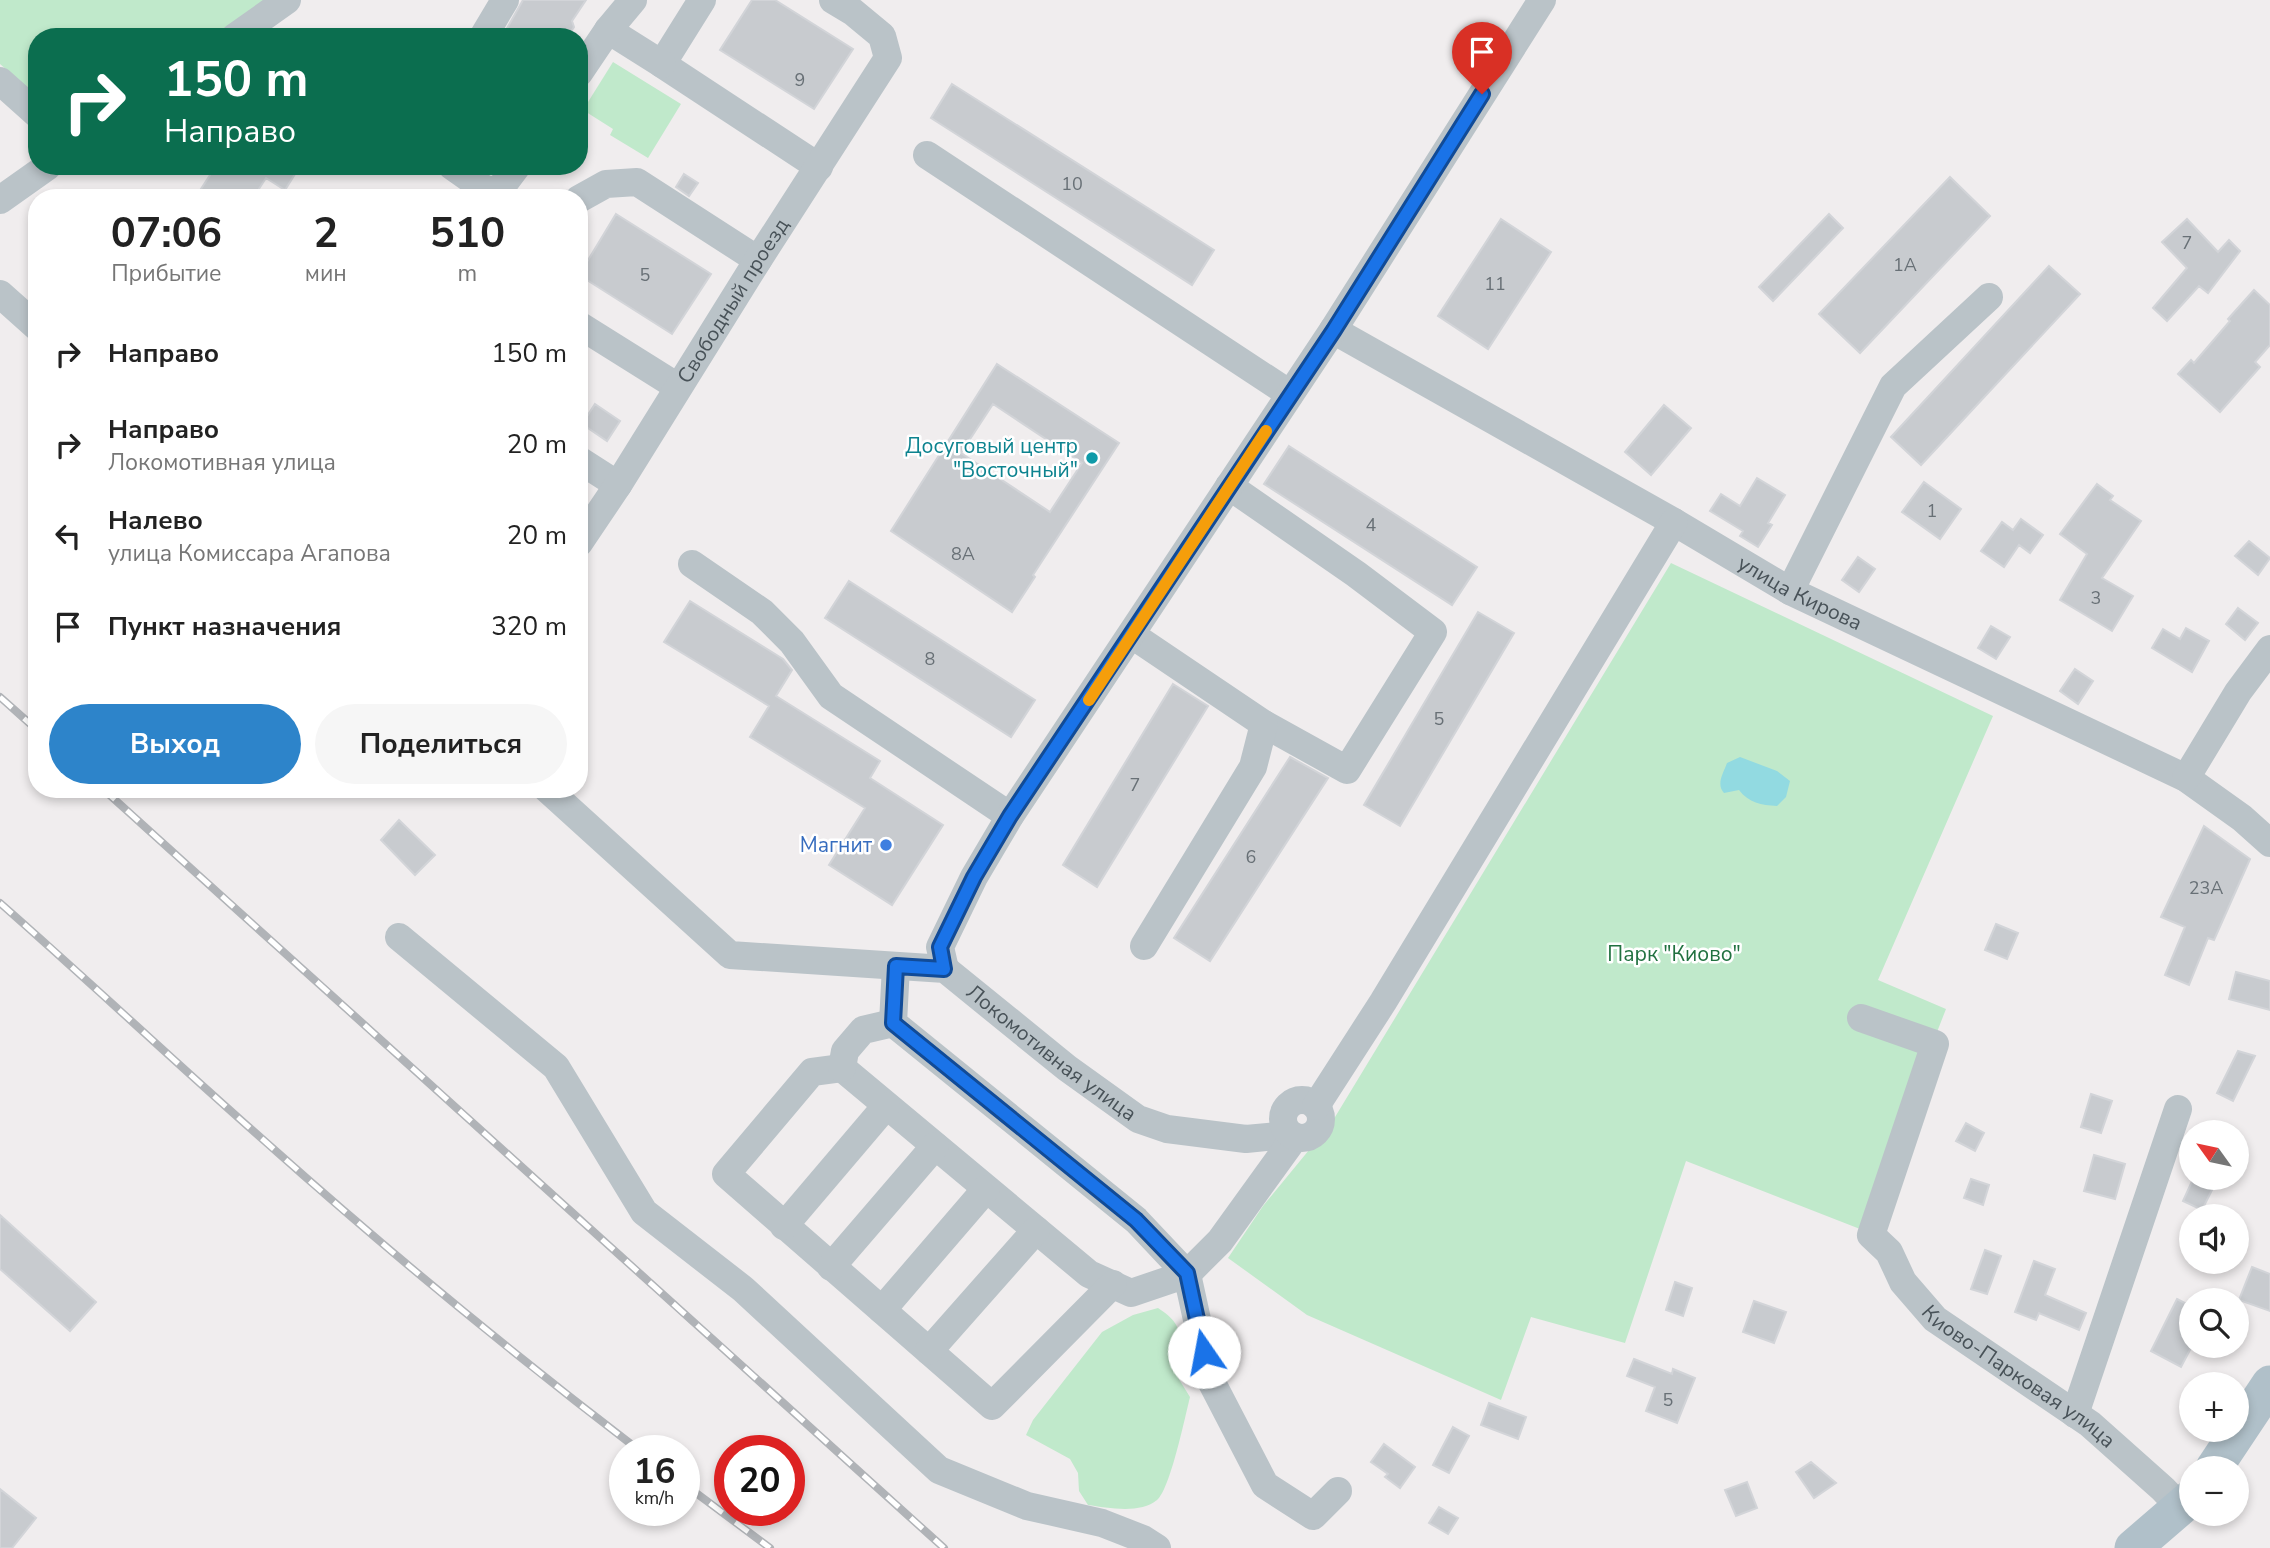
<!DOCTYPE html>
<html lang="ru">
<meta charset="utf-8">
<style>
:root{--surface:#fff;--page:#f6f6f6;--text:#222;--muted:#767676;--accent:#2d84ca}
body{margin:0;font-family:"Nunito Sans",sans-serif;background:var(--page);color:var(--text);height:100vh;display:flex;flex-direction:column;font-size:26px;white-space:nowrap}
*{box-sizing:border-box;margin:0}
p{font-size:23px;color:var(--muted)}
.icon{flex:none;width:38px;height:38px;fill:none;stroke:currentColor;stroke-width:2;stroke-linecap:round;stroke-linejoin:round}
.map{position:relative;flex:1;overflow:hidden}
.side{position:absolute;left:28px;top:189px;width:560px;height:609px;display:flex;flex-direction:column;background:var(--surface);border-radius:28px;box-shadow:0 4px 10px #0003}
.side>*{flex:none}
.hud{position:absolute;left:28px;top:28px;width:560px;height:147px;border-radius:28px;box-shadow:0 4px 10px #0003;background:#0b6e4f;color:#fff;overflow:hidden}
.needle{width:46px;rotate:303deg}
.tools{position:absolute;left:2179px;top:1120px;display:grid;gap:14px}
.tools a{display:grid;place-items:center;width:70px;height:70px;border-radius:50%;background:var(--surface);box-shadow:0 4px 10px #0003;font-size:35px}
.speed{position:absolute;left:609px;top:1435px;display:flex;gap:14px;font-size:35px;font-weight:700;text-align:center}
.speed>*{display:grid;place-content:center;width:91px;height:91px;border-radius:50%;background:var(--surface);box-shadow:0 4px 10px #0003;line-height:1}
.speed small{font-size:18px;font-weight:400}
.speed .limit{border:10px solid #d22;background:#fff;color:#111}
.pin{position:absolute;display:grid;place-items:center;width:60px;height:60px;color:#fff;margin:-72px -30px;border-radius:50% 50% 50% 0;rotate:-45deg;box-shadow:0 0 7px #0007}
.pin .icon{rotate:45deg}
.me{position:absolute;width:77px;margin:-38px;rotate:348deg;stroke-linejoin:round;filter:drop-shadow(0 0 5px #0008)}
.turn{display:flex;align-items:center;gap:24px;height:147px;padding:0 21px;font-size:32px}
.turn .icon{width:91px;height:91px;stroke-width:2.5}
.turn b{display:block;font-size:49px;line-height:60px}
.eta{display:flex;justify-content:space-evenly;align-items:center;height:119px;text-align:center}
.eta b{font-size:42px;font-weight:700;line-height:49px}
.primary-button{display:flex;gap:14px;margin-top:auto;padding:14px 21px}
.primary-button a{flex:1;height:80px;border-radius:42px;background:var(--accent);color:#fff;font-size:28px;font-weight:700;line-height:80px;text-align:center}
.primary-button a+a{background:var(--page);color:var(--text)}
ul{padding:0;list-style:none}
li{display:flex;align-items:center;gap:21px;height:91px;padding:0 21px}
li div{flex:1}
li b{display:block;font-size:26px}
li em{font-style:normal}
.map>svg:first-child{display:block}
.green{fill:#c0e9cb}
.water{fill:#92dae1}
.building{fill:#c8cbcf;stroke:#d2d4d8;stroke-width:2;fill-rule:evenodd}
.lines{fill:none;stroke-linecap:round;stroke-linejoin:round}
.minor{stroke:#bac3c8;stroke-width:28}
.major{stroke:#b0c0c9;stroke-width:37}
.rail-casing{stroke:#b0b3b7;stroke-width:8}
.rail{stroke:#fff;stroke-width:5;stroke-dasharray:16;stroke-linecap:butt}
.route-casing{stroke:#114b97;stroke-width:18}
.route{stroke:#1a73e8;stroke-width:12}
.slow{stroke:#f59e0b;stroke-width:12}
.culture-dot{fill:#0f9aa8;stroke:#fff;stroke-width:2.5}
.shop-dot{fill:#3f7fe0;stroke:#fff;stroke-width:2.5}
.labels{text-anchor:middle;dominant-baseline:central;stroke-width:5;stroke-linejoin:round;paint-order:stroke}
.number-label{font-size:18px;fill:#687076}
.street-label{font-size:21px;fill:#485258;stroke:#fff}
.culture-label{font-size:21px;fill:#0d838f;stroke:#fff;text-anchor:end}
.shop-label{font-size:21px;fill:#366cbe;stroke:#fff;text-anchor:end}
.park-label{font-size:21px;fill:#217140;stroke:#fff}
</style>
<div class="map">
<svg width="2270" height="1548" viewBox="0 0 2270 1548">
<rect width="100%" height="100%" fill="#f0edee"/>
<!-- green -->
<path class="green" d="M0 0H283L228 37H37V96L0 64Z
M613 62 681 104 648 158 610 135 613 129 583 110Z
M1671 563 1993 716 1878 980 1946 1009 1860 1229 1686 1161 1625 1343 1531 1317 1501 1400 1307 1315 1228 1258 1263 1206 1332 1122Z
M1158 1308C1190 1329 1176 1337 1172 1368L1190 1397C1185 1417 1170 1490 1157 1500 1141 1514 1108 1508 1088 1505L1079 1491 1078 1473 1070 1459 1026 1435 1033 1420 1102 1332 1133 1315Z"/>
<!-- water -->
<path class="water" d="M1740 757 1777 771 1790 781 1786 797 1777 806C1761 805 1749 803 1739 790L1724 793C1716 784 1723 774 1727 763Z"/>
<!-- building -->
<path class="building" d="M523 0H586L572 21 574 27 569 34 557 37H502Z
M752 0H775L853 49 814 109 720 50Z
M952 84 1214 250 1192 285 931 118Z
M216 166H300L285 190 266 178 253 198H195Z
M684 174 698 183 689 196 676 187Z
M1950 177 1990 216 1860 353 1819 314Z
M616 214 711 274 672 334 579 275Z
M1829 214 1843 228 1773 301 1759 287Z
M1501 219 1551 252 1488 349 1438 316Z
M2187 219 2218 252 2229 240 2240 251 2208 293 2199 286 2167 321 2153 308 2187 268 2162 242Z
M2049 266 2080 294 1921 465 1891 437Z
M2254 290 2270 305V345L2255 362 2260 367 2220 412 2178 374 2191 360 2194 363 2230 321 2228 319Z
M997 364 1119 443 1033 575 1035 577 1012 612 891 531ZM993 404 1082 463 1050 512 961 453Z
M595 404 620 421 607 441 582 424Z
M1664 405 1691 428 1651 475 1625 452Z
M1289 446 1477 567 1452 605 1264 484Z
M1757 478 1785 495 1768 523 1772 525 1758 547 1740 536 1743 531 1710 511 1721 494 1740 506Z
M1924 482 1961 509 1940 539 1902 512Z
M2097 484 2113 496 2110 500 2141 521 2102 578 2133 596 2112 631 2060 600 2087 554 2060 534Z
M2021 519 2043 535 2030 553 2019 545 2004 567 1981 551 2002 522 2013 530Z
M2249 541 2270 558 2258 575 2235 556Z
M1858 557 1875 569 1859 592 1842 580Z
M849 581 1035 700 1011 737 825 618Z
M690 601 783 659 792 670 776 696 880 761 870 778 943 825 892 905 829 865 865 808 750 737 769 706 664 642Z
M2238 608 2258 623 2245 640 2226 624Z
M1478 612 1514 633 1400 826 1364 805Z
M1991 626 2010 637 1996 659 1978 648Z
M2186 628 2209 641 2192 672 2152 648 2163 629 2180 639Z
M2075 669 2093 681 2078 704 2060 691Z
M1173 684 1208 706 1097 887 1063 865Z
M1290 757 1328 778 1210 961 1174 938Z
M399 820 435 855 415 875 381 840Z
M2204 826 2250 859 2214 940 2208 938 2189 985 2165 975 2185 927 2161 917Z
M1996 924 2018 933 2007 959 1985 950Z
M2236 972 2270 981V1010L2229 999Z
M2238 1051 2255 1056 2233 1101 2217 1093Z
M2091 1094 2112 1101 2101 1133 2081 1127Z
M1966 1123 1984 1133 1975 1151 1956 1141Z
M2094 1155 2125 1164 2115 1199 2084 1191Z
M1971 1179 1989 1185 1983 1205 1964 1198Z
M2193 1179 2213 1188 2202 1210 2183 1201Z
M0 1215 96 1302 70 1331 0 1269Z
M1985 1250 2001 1256 1987 1294 1971 1289Z
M2034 1261 2055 1269 2045 1295 2086 1313 2079 1330 2039 1313 2036 1320 2015 1312Z
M2252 1267 2270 1274V1311L2239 1300Z
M1675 1282 1692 1288 1683 1316 1666 1310Z
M2177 1299 2191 1306V1348L2181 1367 2151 1351Z
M1754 1301 1786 1312 1774 1343 1743 1332Z
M1634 1359 1672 1374 1673 1369 1695 1378 1677 1423 1646 1411 1655 1387 1627 1376Z
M1489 1403 1526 1417 1518 1439 1481 1425Z
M1453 1427 1469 1436 1449 1473 1433 1465Z
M1384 1444 1415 1467 1400 1488 1385 1477 1388 1474 1371 1462Z
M1811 1462 1836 1483 1814 1498 1796 1472Z
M1747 1482 1757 1508 1736 1516 1725 1490Z
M0 1489 36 1518 12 1548H0Z
M1439 1507 1458 1518 1448 1534 1429 1523Z"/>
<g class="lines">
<!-- minor -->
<g class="minor">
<path d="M702 0 662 64 819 167"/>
<path d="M608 30 662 64"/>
<path d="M235 37 287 0"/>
<path d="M483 37 505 0"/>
<path d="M579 73 608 30 633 0"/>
<path d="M0 81 37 114"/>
<path d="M927 155 1290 394"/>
<path d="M452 166 486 190H499L517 166"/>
<path d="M579 199 606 184 637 182 758 260"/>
<path d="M0 200 48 166"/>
<path d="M0 294 37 327"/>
<path d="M579 325 678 387"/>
<path id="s1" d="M1333 330 1674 522 1790 591 2186 778 2242 818 2270 843"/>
<path d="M579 460 618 485"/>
<path d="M1229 486 1356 574 1433 632 1347 770 1264 724"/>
<path id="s2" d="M579 543 618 485 758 260 888 58 882 36 853 12 833 0"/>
<path d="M692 564 762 612 792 642 831 696 1010 816"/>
<path d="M1790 591 1893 386 1989 297"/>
<path d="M1132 635 1264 724 1253 767 1144 946"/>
<path d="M2186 778 2238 692 2270 649"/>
<path id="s3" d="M547 789 730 955 945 969 1067 1068 1138 1119 1167 1129 1246 1139 1277 1136 1286 1130"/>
<path d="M399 937 556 1067 644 1212 743 1289 939 1470 1027 1506 1102 1523 1143 1539 1157 1548"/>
<path d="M896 966 893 1023 1136 1220 1187 1274 1220 1241 1295 1137"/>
<path d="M945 969 940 947 974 877 1010 816 1333 330 1542 0"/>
<path id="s4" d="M1861 1018 1935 1044 1871 1235 1889 1252 1903 1282 1935 1319 2090 1424 2163 1489 2181 1508"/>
<path d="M842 1068 1089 1274 1131 1293 1187 1274 1210 1379 1265 1485 1313 1516 1338 1491"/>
<path d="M842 1068 812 1072 726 1174 992 1406 1113 1284"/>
<path d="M842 1068 845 1051 863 1030 893 1023"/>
<circle cx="1302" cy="1119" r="19"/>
<path d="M1316 1106 1383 1002 1674 522"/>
<path d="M784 1226 886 1106"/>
<path d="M831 1267 935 1146"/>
<path d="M882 1310 986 1189"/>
<path d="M929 1351 1036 1230"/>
<path d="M2075 1414 2178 1109"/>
</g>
<!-- major -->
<path class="major" d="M2214 1468 2270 1384
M2133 1548 2191 1498"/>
<!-- rail casing -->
<g class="rail-casing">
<path id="rail" d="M0 697 37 730
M103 789 944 1548
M0 903C90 982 178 1065 268 1144 388 1251 512 1353 640 1451
M684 1484 770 1548"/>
</g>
<!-- rail -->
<use href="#rail" class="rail"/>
</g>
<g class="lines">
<!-- route casing -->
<g class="route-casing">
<path id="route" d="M1204 1352 1187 1273 1136 1220 893 1023 896 966 944 969 940 947 974 877 1010 816 1334 330 1482 94"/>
</g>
<!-- route -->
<use href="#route" class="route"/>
<!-- slow -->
<path class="slow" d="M1089 700 1266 431"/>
</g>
<!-- markers -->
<circle class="culture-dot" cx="1092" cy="458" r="7"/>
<circle class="shop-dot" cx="886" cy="845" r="7"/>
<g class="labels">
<!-- number labels -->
<g class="number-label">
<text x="800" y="80">9</text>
<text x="1072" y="184">10</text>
<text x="2187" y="243">7</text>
<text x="1905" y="265">1А</text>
<text x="645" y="275">5</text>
<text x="1495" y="284">11</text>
<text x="1932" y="511">1</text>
<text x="1371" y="525">4</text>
<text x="963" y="554">8А</text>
<text x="2096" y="598">3</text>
<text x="930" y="659">8</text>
<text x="1439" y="719">5</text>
<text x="1135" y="785">7</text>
<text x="1251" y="857">6</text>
<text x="2206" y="888">23А</text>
<text x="1668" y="1400">5</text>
</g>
<!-- street labels -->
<g class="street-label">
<text stroke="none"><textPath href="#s2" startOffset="287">Свободный проезд</textPath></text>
<text stroke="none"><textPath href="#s1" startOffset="536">улица Кирова</textPath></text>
<text stroke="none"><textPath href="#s3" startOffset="598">Локомотивная улица</textPath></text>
<text stroke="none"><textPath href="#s4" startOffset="488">Киово-Парковая улица</textPath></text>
</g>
<!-- culture labels -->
<g class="culture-label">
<text x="1078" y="446">Досуговый центр<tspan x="1078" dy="24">"Восточный"</tspan></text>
</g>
<!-- shop labels -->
<g class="shop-label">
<text x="872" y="845">Магнит</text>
</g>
<!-- park labels -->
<g class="park-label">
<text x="1674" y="954">Парк "Киово"</text>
</g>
</g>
</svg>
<div class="tools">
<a><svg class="needle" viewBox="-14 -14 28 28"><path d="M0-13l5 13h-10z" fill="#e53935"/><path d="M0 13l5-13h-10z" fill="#767676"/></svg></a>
<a><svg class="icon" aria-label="sound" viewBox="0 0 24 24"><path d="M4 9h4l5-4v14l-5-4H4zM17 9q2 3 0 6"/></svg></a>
<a><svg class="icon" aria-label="search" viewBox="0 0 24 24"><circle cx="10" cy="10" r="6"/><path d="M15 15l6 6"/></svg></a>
<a>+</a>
<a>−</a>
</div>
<div class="speed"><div>16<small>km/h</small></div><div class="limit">20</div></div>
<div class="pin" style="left:1482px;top:94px;background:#d93025"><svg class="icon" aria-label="arrive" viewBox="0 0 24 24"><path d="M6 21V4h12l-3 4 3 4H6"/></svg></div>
<svg class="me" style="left:1204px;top:1352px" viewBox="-20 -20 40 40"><circle r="19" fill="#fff"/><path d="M0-13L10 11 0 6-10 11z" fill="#1a73e8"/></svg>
<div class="hud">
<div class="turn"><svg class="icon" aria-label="right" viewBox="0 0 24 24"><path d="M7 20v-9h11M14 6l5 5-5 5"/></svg><div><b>150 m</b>Направо</div></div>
</div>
<section class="side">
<div class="eta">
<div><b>07:06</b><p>Прибытие</p></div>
<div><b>2</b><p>мин</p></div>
<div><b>510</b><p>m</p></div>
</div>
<ul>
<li><svg class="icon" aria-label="right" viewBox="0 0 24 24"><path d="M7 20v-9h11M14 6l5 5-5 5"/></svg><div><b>Направо</b></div><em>150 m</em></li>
<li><svg class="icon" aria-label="right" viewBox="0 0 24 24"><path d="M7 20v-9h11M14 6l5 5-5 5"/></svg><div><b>Направо</b><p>Локомотивная улица</p></div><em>20 m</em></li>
<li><svg class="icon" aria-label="left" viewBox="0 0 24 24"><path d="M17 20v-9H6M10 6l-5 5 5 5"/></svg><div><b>Налево</b><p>улица Комиссара Агапова</p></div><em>20 m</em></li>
<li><svg class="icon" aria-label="arrive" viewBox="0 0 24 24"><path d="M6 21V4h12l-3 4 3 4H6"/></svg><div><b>Пункт назначения</b></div><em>320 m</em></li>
</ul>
<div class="primary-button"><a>Выход</a><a>Поделиться</a></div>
</section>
</div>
